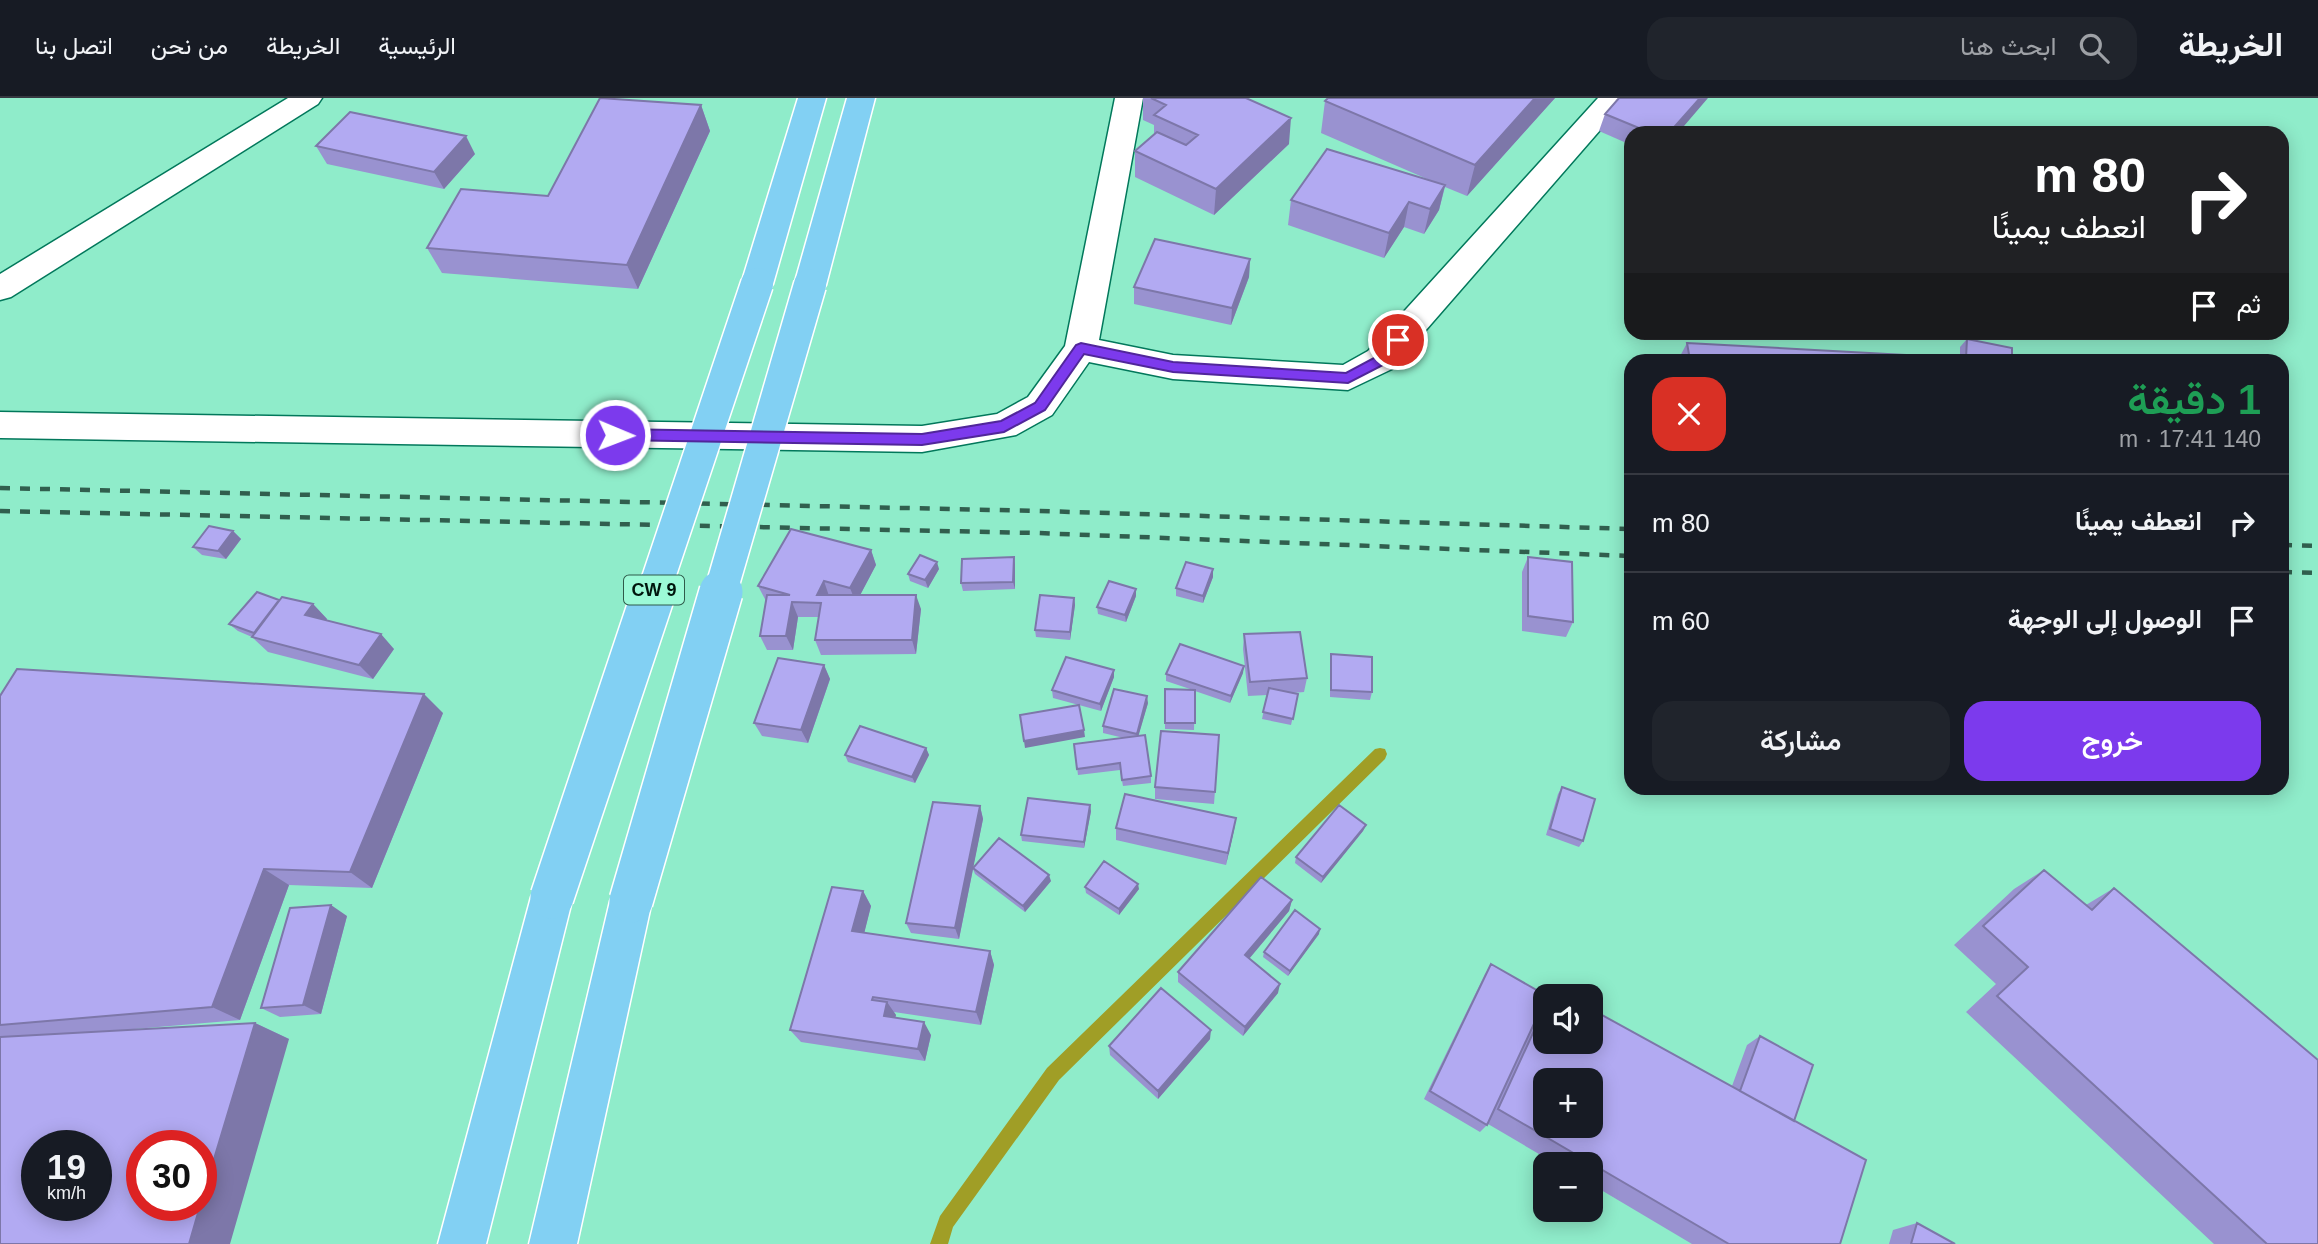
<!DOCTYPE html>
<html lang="ar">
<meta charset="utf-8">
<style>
:root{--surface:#171b24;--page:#20242c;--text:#f1f3f6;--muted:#9ea1a6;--line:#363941;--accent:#7c3aed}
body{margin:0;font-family:Helvetica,Vazirmatn,sans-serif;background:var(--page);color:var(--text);direction:rtl;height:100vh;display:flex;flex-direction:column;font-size:26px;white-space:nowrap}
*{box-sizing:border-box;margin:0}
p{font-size:23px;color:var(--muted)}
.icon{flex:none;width:38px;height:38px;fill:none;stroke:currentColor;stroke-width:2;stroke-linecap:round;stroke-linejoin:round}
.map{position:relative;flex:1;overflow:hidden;direction:ltr}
.details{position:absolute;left:1624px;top:256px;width:665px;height:441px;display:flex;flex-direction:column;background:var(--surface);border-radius:21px;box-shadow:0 4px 18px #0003;direction:rtl}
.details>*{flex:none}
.top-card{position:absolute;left:1624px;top:28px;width:665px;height:214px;border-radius:21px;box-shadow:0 4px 18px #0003;direction:rtl;background:#202124;color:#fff;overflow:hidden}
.fabs{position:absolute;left:1533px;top:886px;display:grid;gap:14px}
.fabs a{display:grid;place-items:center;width:70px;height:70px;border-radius:14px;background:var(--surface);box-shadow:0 4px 18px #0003;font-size:35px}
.speed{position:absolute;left:21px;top:1032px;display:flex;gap:14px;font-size:35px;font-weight:700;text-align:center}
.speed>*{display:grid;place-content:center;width:91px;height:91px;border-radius:50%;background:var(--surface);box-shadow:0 4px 18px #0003;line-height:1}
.speed small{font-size:18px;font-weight:400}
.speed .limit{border:10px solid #d22;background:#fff;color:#111}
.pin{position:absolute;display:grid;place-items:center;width:60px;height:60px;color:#fff;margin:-30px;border:4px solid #fff;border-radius:50%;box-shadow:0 2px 7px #0007}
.me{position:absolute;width:77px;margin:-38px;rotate:91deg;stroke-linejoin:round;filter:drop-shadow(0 0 5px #0008)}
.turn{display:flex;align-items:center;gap:24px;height:147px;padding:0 28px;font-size:32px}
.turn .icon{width:91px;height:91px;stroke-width:2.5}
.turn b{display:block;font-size:49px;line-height:60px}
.then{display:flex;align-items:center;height:66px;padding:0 28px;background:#0003;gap:14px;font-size:26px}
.round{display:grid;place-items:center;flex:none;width:74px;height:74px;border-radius:21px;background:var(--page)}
.head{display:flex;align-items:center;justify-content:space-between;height:119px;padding:0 28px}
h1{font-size:42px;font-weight:600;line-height:52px;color:#1e9e55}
.cta{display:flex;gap:14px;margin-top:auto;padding:14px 28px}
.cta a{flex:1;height:80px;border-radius:21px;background:var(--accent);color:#fff;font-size:28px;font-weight:600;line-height:80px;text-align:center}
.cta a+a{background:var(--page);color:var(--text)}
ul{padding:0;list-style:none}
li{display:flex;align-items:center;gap:21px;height:98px;padding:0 28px;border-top:2px solid var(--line)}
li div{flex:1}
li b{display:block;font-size:26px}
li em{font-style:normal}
header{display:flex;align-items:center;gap:42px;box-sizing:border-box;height:98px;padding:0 35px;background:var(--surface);border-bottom:2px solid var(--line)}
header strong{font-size:33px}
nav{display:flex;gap:38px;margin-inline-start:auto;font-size:24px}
.search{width:490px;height:63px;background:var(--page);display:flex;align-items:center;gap:18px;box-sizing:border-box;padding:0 24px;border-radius:21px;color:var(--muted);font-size:26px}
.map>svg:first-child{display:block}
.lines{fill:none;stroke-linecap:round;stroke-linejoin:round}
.stream{fill:#a09e26;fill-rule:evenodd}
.minor-casing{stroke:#02785b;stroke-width:3}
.highway-casing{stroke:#fff;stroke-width:3}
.minor{fill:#fff;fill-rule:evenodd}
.highway{fill:#82d0f3;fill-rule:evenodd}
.rail{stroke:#315f4e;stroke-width:4.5;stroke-dasharray:10 10;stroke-linecap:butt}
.highway-bridge-far1-casing{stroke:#fff;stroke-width:35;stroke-linecap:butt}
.highway-bridge-casing{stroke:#fff;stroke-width:46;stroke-linecap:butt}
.highway-bridge-far1{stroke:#82d0f3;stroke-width:32}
.highway-bridge{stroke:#82d0f3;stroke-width:43}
.wall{fill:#9992d0}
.shaded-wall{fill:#7d77a9}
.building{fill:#b2aaf2;stroke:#7d77a9;stroke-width:2;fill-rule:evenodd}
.route{fill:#7c3aed;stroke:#51269a;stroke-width:2}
.labels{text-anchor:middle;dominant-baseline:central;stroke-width:5;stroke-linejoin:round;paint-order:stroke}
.shield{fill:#9cfad7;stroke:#2f5a4a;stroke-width:2}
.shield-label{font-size:18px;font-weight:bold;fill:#00160d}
</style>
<header>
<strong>الخريطة</strong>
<div class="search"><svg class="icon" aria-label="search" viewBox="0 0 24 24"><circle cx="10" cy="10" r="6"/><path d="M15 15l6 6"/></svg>ابحث هنا</div>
<nav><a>الرئيسية</a><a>الخريطة</a><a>من نحن</a><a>اتصل بنا</a></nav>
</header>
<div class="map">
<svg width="2318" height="1146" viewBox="0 0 2318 1146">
<rect width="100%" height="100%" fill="#8fecca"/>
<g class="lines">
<!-- stream -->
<path class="stream" d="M1380 650 1385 651 1387 656 1385 661 1059 982 953 1129 948 1146H930L940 1118 1047 970 1375 651Z"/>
<!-- minor casing -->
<g class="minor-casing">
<path id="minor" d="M288 0H322L318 6 11 199 0 202V176Z
M1115 0H1143L1099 242 1173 257 1343 267 1368 253 1598 0H1628L1392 271 1348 292 1173 281 1089 264 1052 317 1016 337 922 354 0 340V314L922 328 997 316 1028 299 1065 248Z"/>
</g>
<!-- highway casing -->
<g class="highway-casing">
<path id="highway" d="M798 0H826L773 186 768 194 757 197 746 194 741 186Z
M847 0H875L826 187 821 195 810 198 799 195 794 187Z
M552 779 567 785 573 799 486 1146H438L531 799 537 785Z
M631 783 646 789 652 803 577 1146H529L610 803 616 789Z"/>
</g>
<!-- minor -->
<use href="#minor" class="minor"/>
<!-- highway -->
<use href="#highway" class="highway"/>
<!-- rail -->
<path class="rail" d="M0 390 1040 413 1631 431
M0 413 1037 435 1631 458
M2282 447 2318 448
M2282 474 2318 475"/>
<!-- highway-bridge-far1 casing -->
<g class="highway-bridge-far1-casing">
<path id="highway-bridge-far1" d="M653 496 757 186
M720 496 810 187"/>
</g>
<!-- highway-bridge casing -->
<g class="highway-bridge-casing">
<path id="highway-bridge" d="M552 799 654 494
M631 803 721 494"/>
</g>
<!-- highway-bridge-far1 -->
<use href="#highway-bridge-far1" class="highway-bridge-far1"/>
<!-- highway-bridge -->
<use href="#highway-bridge" class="highway-bridge"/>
</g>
<!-- wall -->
<path class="wall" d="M1143 0H1246L1289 46 1214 117 1135 79V53L1154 36V27L1143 22Z
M1555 0 1467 98 1445 89 1439 112 1424 136 1404 129 1384 160 1288 127 1291 102 1434 84 1321 35 1325 3Z
M701 7 710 33 638 191 442 175 427 150 548 98Z
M1605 16 1678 35H1631V47L1599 33Z
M316 48 475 56 444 91 327 66Z
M1250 161 1249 179 1231 227 1134 206V189Z
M1967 241 2012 262H1678L1687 245 1960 260V249Z
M233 433 241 441 226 461 202 457 193 449Z
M871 452 876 467 860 497 921 511 916 556 821 557 815 542 819 519H798L793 552H767L760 538 766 503 758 488Z
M1014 459 1015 467V491L963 493 961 485Z
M1528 459 1573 524 1566 539 1522 533V474Z
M939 471 928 490 910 483 908 476Z
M1213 471V479L1203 505 1176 498V490Z
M1136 491V498L1126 524 1098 516 1097 509Z
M1074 500 1075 507 1070 542 1036 539 1035 532Z
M279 502 313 506 327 521V522L394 551 373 581 268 554 252 539 238 533 229 526Z
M1244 536 1307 580 1304 594 1293 595 1298 596 1291 627 1262 621 1267 597 1248 598 1243 551Z
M1331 556 1372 594 1370 602 1330 599V563Z
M824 567 830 581 808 645 762 638 754 625Z
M1114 572V579L1101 613 1053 600 1052 592Z
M1243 575 1230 605 1195 593 1194 632 1165 631V591H1190L1166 583V576Z
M0 598 443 615 372 790 289 787 240 922 123 932 255 925 289 941 0 1146Z
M1148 605 1138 638 1151 678V685L1123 688 1120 672 1078 677 1074 646 1124 640 1103 635V628Z
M1219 637 1214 706 1155 701V689Z
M926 650 929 657 915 685 848 664 845 657Z
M1562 689 1583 743 1579 749 1546 737 1558 696Z
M980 708 983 721 973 769 1051 783 1025 814 975 776 973 771 959 841 911 835 906 825Z
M1091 713 1084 750 1022 743 1021 737Z
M1236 720 1234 732 1226 767 1116 742V730Z
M1366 727 1363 733 1321 785 1295 765 1296 759Z
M2044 772 2086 807 2114 790 2318 1146H2214L1966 914 1996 886 1954 847 2014 791Z
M1085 789 1139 791 1119 817 1086 795Z
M863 793 871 808 864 835 990 853 994 867 981 927 894 914 896 917 895 920 931 937 925 963 801 944 790 932Z
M1292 802 1289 813 1249 860 1278 895 1243 938 1178 884V874Z
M347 818 321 916 280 919 261 910Z
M1319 836 1288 878 1263 859 1264 854Z
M1491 866 1547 898 1554 890 1567 898H1545V943L1732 988 1747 947 1760 938 1794 1023 1840 1146H1692L1591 1086V1066H1556L1488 1026 1480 1034 1424 1001 1485 876Z
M1210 941 1158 1001 1110 957 1109 948Z
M1917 1125 1955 1146H1889L1893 1132Z"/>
<!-- shaded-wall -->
<path class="shaded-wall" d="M1535 0H1555L1467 98 1475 67Z
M1700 0H1708L1678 35H1669Z
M701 7 710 33 638 191 627 167Z
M1291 20 1289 46 1214 117 1216 91Z
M466 38 475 56 444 91 434 74Z
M1445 87 1439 112 1424 136 1430 111Z
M1409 104 1404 129 1384 160 1389 135Z
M1250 161 1249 179 1231 227 1232 210Z
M233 433 241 441 226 461 218 453Z
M871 452 876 467 856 505 850 490Z
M1014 459 1015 467V491L1013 484Z
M937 464 939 471 928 490 925 482Z
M1213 471V479L1203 505V498Z
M824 483 829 498 817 497Z
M1136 491V498L1126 524 1125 517Z
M916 497 921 511 916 556 912 542Z
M1074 500 1075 507 1070 542V534Z
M792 504 798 519 793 552 786 538Z
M313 506 327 521 320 531 305 517Z
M381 536 394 551 373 581 359 567Z
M824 567 830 581 808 645 801 632Z
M1244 568 1243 575 1230 605 1231 598Z
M1114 572V579L1101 613 1100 606Z
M424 596 443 615 372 790 350 774Z
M1147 598 1148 605 1137 643V636Z
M1084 632 1085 639 1025 650 1024 643Z
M926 650 929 657 915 685 912 679Z
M1090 707 1091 713 1084 750V744Z
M980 708 983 721 959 841 955 830Z
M1236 720 1234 732 1226 767 1228 755Z
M1366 727 1363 733 1321 785 1323 779Z
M264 771 289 787 240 922 212 909Z
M1049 777 1051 783 1025 814 1023 808Z
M1138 786 1139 791 1119 817V811Z
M863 793 871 808 861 848 852 833Z
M1292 802 1289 813 1244 867 1245 857Z
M331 807 347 818 321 916 303 907Z
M1320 831 1319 836 1288 878 1290 873Z
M990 853 994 867 981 927 976 914Z
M1280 886 1278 895 1243 938 1245 929Z
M887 904 896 917 892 931 884 918Z
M924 924 931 937 925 963 918 951Z
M255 925 289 941 230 1146H189L200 1108H201V1104Z
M1211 932 1210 941 1158 1001V993Z"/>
<!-- building -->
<path class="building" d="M600 0 701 7 627 167 427 150 461 91 548 98Z
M1151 0H1246L1291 20 1216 91 1135 53 1157 34 1186 47 1198 37 1154 17 1166 7Z
M1328 0H1535L1475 67 1325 3Z
M1619 0H1700L1669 35H1651L1605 16Z
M350 14 466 38 434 74 316 48Z
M1327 51 1445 87 1430 111 1409 104 1389 135 1291 102Z
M1155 141 1250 161 1232 210 1134 189Z
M1967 241 2012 250V262H1980L1979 261 1966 260Z
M1687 245 1979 261 1980 262H1690Z
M209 428 233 433 218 453 193 449Z
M791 431 871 452 850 490 824 483 817 497H916L912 542H815L821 505 792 504 786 538H760L767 497H790L758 488Z
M920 457 937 464 925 482 908 476Z
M1014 459 1013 484 961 485 962 461Z
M1528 459 1572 464 1573 524 1528 518Z
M1186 464 1213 471 1203 498 1176 490Z
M1109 483 1136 491 1125 517 1097 509Z
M257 494 279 502 254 535 229 526Z
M1040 497 1074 500 1070 534 1035 532Z
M282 499 313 506 305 517 381 536 359 567 252 539Z
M1300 534 1307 580 1250 584 1244 536Z
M1180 546 1244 568 1231 598 1166 576Z
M1331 556 1372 559V594L1331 592Z
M1066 559 1114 572 1100 606 1052 592Z
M778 560 824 567 801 632 754 625Z
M17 571 424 596 350 774 264 771 212 909 0 927V598Z
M1269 590 1298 596 1293 621 1263 614Z
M1114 591 1147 598 1137 636 1103 628Z
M1165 591 1195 592V625H1165Z
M1079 607 1084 632 1024 643 1020 617Z
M860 628 926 650 912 679 845 657Z
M1161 633 1219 637 1215 694 1155 689Z
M1145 637 1151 678 1122 682 1120 665 1077 671 1074 646Z
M1562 689 1595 701 1583 743 1550 731Z
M1125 696 1236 720 1228 755 1116 730Z
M1028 700 1090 707 1084 744 1021 737Z
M933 704 980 708 955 830 906 825Z
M1339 707 1366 727 1323 779 1296 759Z
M999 740 1049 777 1023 808 973 770Z
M1104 763 1138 786 1119 811 1085 789Z
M2044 772 2092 812 2114 790 2318 962V1146H2267L1997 898 2028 869 1983 828Z
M1261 779 1292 802 1245 857 1280 886 1245 929 1178 874Z
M832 789 863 793 852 833 990 853 976 914 873 899 872 902 887 904 884 918 924 924 918 951 790 932Z
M331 807 303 907 261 910 290 810Z
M1295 812 1320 831 1290 873 1264 854Z
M1491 866 1547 898H1545V902L1487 1027 1430 993Z
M1161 890 1211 932 1158 993 1109 948Z
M1554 890 1567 898H1550Z
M1545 909V943H1591V911L1866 1062 1840 1146H1729L1498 1011ZM1545 982H1591V1027H1545Z
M255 925 201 1104V1048H142V1108H200L189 1146H0V939ZM37 1048H96V1108H37Z
M1760 938 1813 967 1794 1023 1740 993Z
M1917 1125 1955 1146H1911Z"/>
<!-- route -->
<path class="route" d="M1398 237 1405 242 1385 266 1348 285 1173 274 1084 256 1045 312 1004 334 922 347 615 342 608 337 615 331 922 336 1001 323 1035 305 1076 247 1081 245 1173 264 1346 275 1376 259 1393 239Z"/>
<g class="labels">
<!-- shield labels -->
<rect class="shield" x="624" y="477.5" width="60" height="29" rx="5"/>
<g class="shield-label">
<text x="654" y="492">CW 9</text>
</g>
</g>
</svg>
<div class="fabs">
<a><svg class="icon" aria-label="sound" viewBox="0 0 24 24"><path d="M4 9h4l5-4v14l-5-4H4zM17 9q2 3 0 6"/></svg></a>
<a>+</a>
<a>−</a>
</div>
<div class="speed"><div>19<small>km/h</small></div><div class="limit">30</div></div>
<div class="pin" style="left:1398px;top:242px;background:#d93025"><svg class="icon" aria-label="arrive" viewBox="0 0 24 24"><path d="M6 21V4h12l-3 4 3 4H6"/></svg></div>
<svg class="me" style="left:615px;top:337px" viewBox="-20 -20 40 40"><circle r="17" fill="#7c3aed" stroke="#fff" stroke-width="3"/><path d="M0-11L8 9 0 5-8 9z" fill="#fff"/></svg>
<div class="top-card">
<div class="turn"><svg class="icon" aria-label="right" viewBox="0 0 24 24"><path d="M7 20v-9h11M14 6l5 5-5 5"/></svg><div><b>80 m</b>انعطف يمينًا</div></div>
<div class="then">ثم<svg class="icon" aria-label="arrive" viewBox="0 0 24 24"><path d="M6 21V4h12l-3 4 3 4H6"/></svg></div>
</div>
<section class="details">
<div class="head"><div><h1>1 دقيقة</h1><p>140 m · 17:41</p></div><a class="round" style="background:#d93025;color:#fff"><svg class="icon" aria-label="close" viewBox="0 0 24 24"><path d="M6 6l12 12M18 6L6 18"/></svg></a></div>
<ul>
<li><svg class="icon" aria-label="right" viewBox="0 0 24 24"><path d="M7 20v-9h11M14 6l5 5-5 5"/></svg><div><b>انعطف يمينًا</b></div><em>80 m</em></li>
<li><svg class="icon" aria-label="arrive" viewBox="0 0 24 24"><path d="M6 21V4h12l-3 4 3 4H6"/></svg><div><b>الوصول إلى الوجهة</b></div><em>60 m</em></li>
</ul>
<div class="cta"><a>خروج</a><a>مشاركة</a></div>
</section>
</div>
